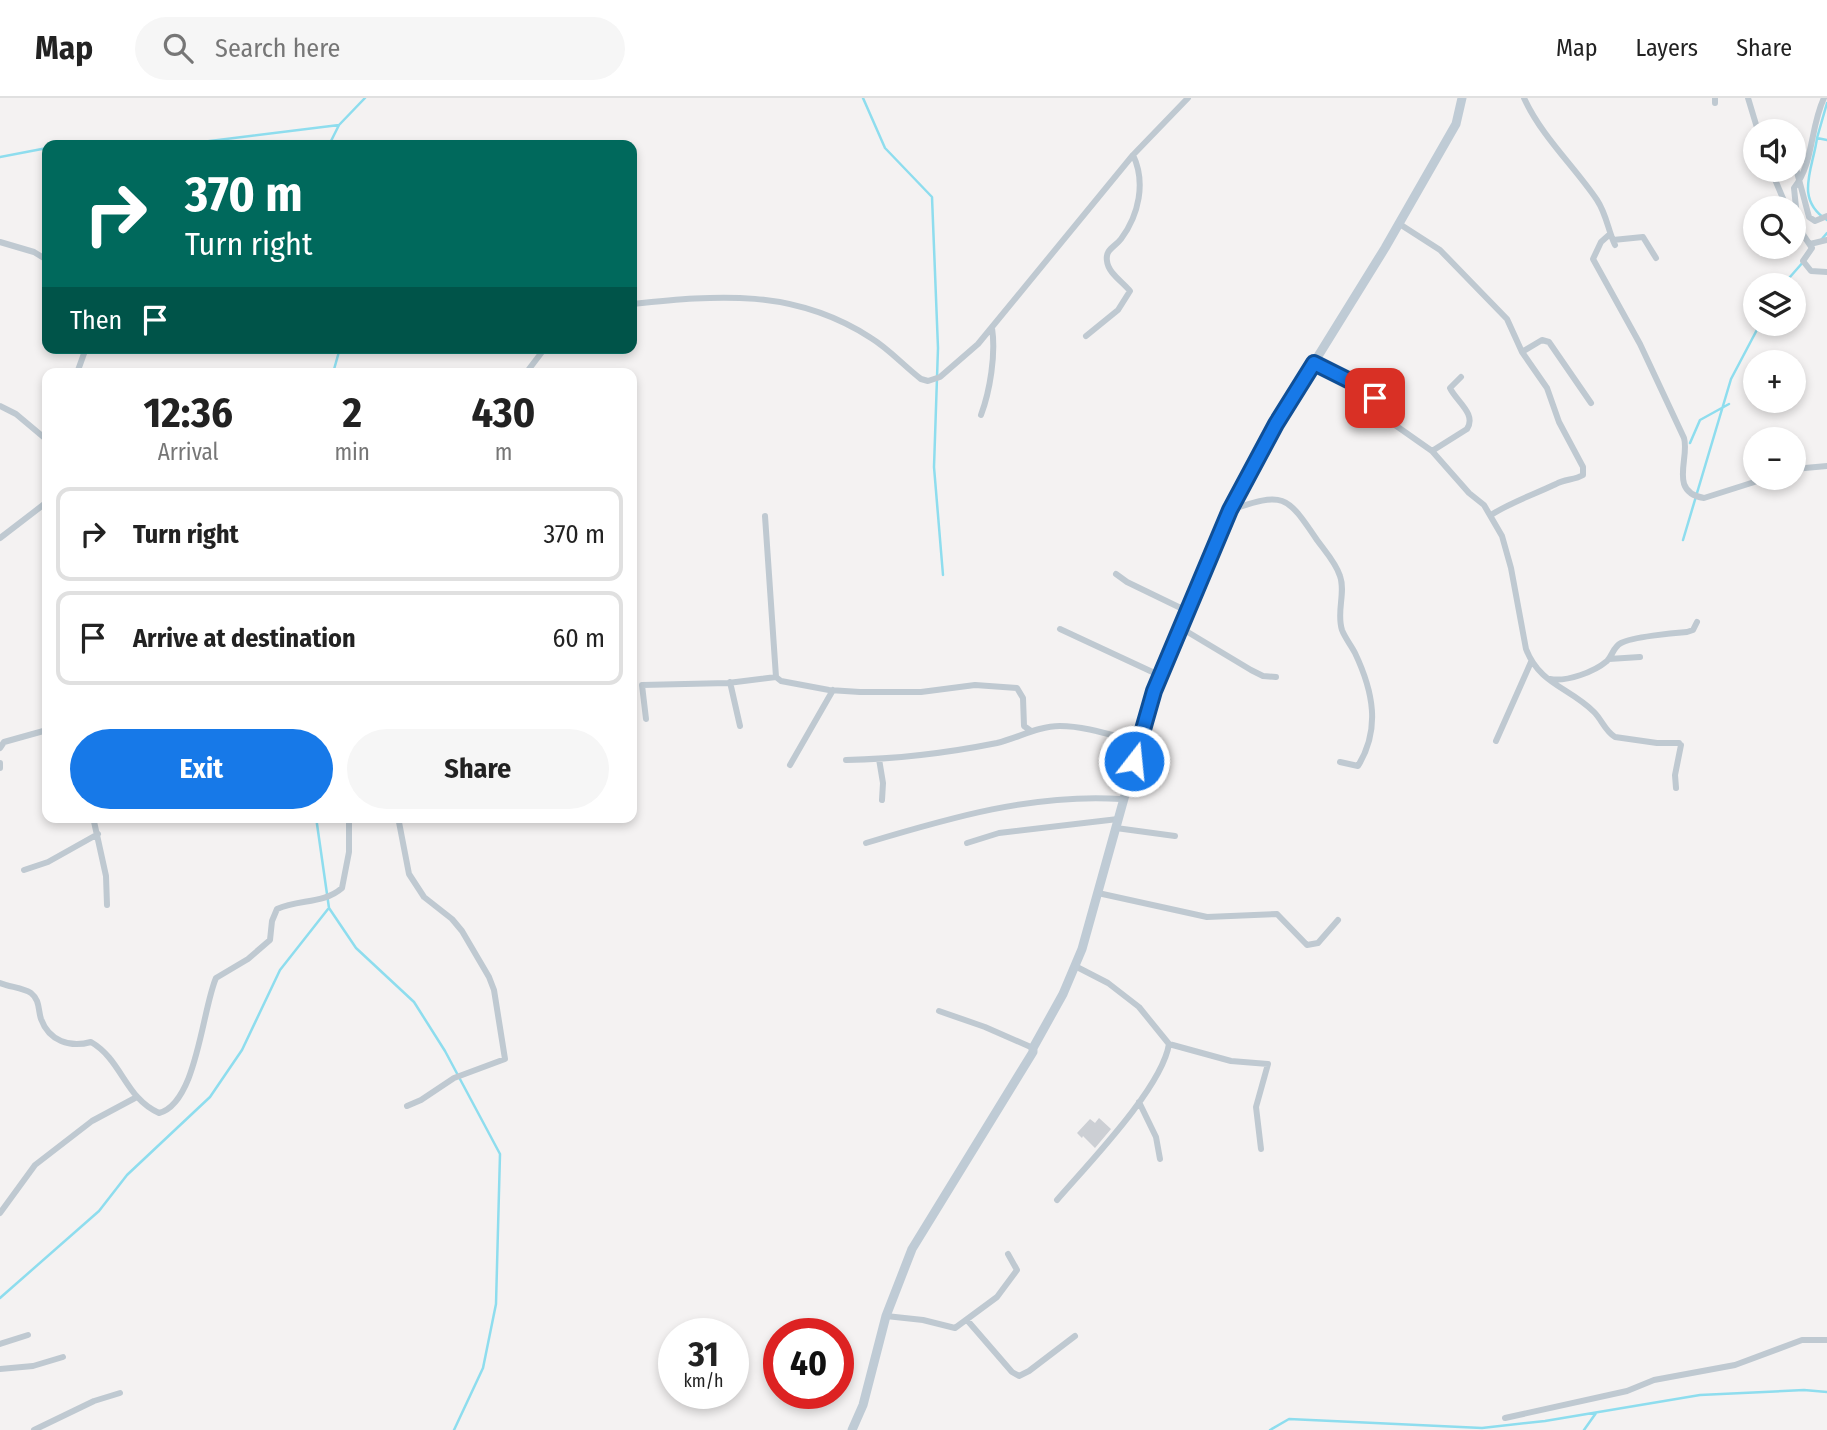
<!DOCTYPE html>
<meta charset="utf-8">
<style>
:root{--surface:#fff;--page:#f6f6f6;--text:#222;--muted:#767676;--line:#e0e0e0;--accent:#1779e8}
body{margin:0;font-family:"Fira Sans Condensed",sans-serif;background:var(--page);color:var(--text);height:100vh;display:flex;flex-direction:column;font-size:26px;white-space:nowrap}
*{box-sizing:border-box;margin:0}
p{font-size:23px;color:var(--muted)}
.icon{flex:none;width:38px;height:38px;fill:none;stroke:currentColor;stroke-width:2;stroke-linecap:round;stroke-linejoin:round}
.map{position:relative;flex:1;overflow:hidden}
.side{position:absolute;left:42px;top:270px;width:595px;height:455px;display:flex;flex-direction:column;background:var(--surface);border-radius:14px;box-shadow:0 4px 10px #0003}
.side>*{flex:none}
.top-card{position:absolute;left:42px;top:42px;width:595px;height:214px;border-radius:14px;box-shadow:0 4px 10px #0003;background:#00695c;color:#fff;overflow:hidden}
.tools{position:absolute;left:1743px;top:21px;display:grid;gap:14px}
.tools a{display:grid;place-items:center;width:63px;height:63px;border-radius:50%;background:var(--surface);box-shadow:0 4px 10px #0003;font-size:35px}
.speed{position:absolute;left:658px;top:1220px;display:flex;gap:14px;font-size:35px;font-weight:700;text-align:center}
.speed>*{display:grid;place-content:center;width:91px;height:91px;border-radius:50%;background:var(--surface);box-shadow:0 4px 10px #0003;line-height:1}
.speed small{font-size:18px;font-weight:400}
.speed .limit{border:10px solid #d22;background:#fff;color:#111}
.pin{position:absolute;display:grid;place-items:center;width:60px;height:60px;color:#fff;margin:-30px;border-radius:14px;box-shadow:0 4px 10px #0006}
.me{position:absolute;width:77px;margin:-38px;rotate:16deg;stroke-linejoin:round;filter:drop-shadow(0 0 5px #0008)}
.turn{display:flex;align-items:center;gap:24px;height:147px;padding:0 28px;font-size:32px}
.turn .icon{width:91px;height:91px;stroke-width:2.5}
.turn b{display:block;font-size:49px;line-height:60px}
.then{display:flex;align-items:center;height:66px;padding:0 28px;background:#0003;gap:14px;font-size:26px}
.eta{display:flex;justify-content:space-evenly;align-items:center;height:119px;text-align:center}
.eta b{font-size:42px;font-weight:700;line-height:49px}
.primary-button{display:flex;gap:14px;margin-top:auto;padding:14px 28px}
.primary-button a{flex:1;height:80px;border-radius:42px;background:var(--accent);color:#fff;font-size:28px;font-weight:700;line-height:80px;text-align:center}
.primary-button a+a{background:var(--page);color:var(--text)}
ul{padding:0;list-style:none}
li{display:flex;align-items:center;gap:21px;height:94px;margin:0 14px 10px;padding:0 14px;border:4px solid var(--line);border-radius:14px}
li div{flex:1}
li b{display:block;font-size:26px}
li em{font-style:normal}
header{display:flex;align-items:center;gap:42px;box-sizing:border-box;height:98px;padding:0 35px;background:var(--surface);border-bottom:2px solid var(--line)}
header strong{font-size:33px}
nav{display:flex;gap:38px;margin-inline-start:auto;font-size:24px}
.search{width:490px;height:63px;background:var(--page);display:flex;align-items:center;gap:18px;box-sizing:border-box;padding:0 24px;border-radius:38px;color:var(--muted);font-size:26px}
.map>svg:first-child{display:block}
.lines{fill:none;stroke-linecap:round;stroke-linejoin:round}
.stream{stroke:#8eddee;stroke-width:2.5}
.building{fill:#cccfd4}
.street{stroke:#bfc9d1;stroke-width:6}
.secondary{stroke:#bfcbd5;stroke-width:9}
.route-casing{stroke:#0f4f97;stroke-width:18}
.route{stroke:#1779e8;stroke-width:12}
</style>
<header>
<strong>Map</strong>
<div class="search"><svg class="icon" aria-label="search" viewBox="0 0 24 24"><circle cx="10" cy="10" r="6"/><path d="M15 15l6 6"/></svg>Search here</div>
<nav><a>Map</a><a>Layers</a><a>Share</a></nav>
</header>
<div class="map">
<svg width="1827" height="1332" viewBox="0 0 1827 1332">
<rect width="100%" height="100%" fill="#f4f2f2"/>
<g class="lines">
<!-- stream -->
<path class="stream" d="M863 0 885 50 932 99 938 250 934 369 943 477
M1817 40 1827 5
M1827 42 1817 40C1813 71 1794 101 1827 122
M64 47 202 44 339 27
M329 47 339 27 365 0
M0 59 47 50
M1821 142 1827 135
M1783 187 1804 163
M333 275 340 250
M1690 345 1700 322 1729 306
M1683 442 1731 281 1760 226
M316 719 329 810 356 850 414 904 445 953 500 1056 496 1206 483 1270 454 1332
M0 1200 99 1113 127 1077 210 999 242 952 280 872 328 811
M1270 1332 1289 1321 1482 1330 1545 1323 1700 1297 1804 1292 1827 1294
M1584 1332 1596 1315"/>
</g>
<!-- building -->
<path class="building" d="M1099 1020 1111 1031 1095 1050 1083 1038 1082 1040 1077 1035 1090 1021 1095 1025Z"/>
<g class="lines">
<!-- street -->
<path class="street" d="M1524 0C1542 39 1574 68 1597 102 1607 117 1608 133 1615 147
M1748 0 1758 33
M1715 5V0
M1794 63 1809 119 1815 123 1827 118
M1771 72 1787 110
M1794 123 1812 150 1803 163 1811 173 1827 174
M1398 125 1440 152 1507 221 1522 254 1547 290 1559 324 1583 369V377C1575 382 1565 381 1556 386 1535 396 1511 404 1491 417
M1798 129 1794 90C1814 65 1810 29 1824 0
M1610 136 1601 144 1593 161 1640 246 1684 340C1690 360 1668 394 1704 400L1767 380
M1613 142 1643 139 1656 160
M0 144 34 154 47 162
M1810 146 1827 142
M632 206C718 197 794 190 871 240 889 251 904 268 921 281L928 283 940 279 978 246 1133 57 1188 0
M1086 238 1118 212 1130 193C1123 184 1108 175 1107 163 1105 151 1115 149 1121 141 1139 117 1146 84 1133 57
M1522 254 1542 242 1549 244 1591 305
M1314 265 1372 294 1384 315 1395 327 1432 353 1469 395 1484 407 1502 438 1511 470 1526 551C1540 587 1569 589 1594 614 1602 622 1605 633 1615 639L1657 645H1679
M77 275 86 250
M526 275 545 250
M0 308 16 316 47 342
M981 317C990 293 996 256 992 230
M1432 353 1467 331C1477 316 1456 303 1450 290L1461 279
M1794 371 1827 368
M1230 412C1284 394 1286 396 1317 442 1325 453 1336 465 1340 478 1346 495 1336 514 1342 532 1345 540 1351 547 1355 555 1373 593 1381 631 1358 668L1340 664
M765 418 776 579
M0 440 47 404
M1116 476 1127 484 1189 514
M1181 530 1251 572 1263 578 1276 579
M1060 531 1161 578
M1609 561 1640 559
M1550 581C1567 584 1594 574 1607 563 1613 557 1613 549 1621 545 1632 539 1673 535 1687 534L1693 532 1697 524
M730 584 740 628
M646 621 642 587 728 585 776 579 781 583 829 592 860 594H921L975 587 1017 590 1023 600 1024 628 1031 633
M1496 643 1531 564
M0 650 4 644 47 632
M879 661 883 685 882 702
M846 662C897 661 947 655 997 645 1018 640 1038 628 1060 628 1086 628 1114 638 1139 644
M0 665V670
M790 667 833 592
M1676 690 1675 677 1681 647
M93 719 106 778 107 807
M398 719 409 776 424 799 452 821 462 833 489 879 494 892 505 961 454 980 421 1002 407 1008
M1116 730 1175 738
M866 745C949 720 1034 695 1122 701
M967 745 999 735 1118 721
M24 772 48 764 98 736
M1098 795 1207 819 1277 816 1307 847 1318 845 1338 822
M1075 868 1108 885 1139 909 1169 946 1231 963 1268 966 1256 1009 1261 1051
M0 885C10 889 23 890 31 895 40 902 38 912 41 921 49 943 70 950 91 944 122 962 125 1000 159 1015 197 1005 202 912 216 880L248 861 270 842 272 823 277 811C299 801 324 806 342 790L349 754V719
M939 913 985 929 1033 950
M1139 1004 1156 1039 1160 1061
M1057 1102C1088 1066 1162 990 1169 946
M0 1115 35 1067 92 1023 135 1000
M886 1218 923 1222 955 1230 997 1199 1017 1172 1008 1156
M967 1222 1012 1274 1019 1278 1029 1273 1075 1238
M0 1246 28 1237
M0 1271 33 1268 63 1259
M1505 1320 1627 1293 1654 1282 1735 1267 1802 1242H1827
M34 1332 94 1303 120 1295"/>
<!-- secondary -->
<path class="secondary" d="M852 1332 863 1307 886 1218 912 1151 1033 954V950L1063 896 1082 851 1154 593 1230 412 1276 326 1385 150 1456 26 1462 0"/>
</g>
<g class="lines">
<!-- route casing -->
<g class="route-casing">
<path id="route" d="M1134 663 1154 593 1230 412 1276 326 1314 265 1366 291 1375 300"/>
</g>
<!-- route -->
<use href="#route" class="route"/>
</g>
</svg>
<div class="tools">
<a><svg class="icon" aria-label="sound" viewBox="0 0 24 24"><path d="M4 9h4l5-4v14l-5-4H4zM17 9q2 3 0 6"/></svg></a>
<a><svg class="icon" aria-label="search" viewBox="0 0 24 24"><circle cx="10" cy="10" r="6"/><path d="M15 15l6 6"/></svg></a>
<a><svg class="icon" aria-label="layers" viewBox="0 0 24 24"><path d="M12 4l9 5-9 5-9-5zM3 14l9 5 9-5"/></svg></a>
<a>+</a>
<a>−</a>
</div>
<div class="speed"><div>31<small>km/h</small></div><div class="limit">40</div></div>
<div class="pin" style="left:1375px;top:300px;background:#d93025"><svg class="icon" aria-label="arrive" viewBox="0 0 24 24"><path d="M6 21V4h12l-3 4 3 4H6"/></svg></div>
<svg class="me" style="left:1134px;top:663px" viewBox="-20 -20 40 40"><circle r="17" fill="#1779e8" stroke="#fff" stroke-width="3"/><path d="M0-11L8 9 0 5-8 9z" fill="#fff"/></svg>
<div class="top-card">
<div class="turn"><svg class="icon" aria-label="right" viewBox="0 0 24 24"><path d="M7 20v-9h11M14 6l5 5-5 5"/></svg><div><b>370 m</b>Turn right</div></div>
<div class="then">Then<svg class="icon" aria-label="arrive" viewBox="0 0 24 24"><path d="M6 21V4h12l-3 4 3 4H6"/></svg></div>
</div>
<section class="side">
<div class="eta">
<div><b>12:36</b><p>Arrival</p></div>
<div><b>2</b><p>min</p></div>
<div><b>430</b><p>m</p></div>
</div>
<ul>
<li><svg class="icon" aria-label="right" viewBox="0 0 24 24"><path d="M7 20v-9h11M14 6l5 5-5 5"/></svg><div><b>Turn right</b></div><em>370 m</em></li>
<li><svg class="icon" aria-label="arrive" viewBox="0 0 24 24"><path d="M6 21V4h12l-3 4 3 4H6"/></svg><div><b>Arrive at destination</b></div><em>60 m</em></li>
</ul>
<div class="primary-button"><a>Exit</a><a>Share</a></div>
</section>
</div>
